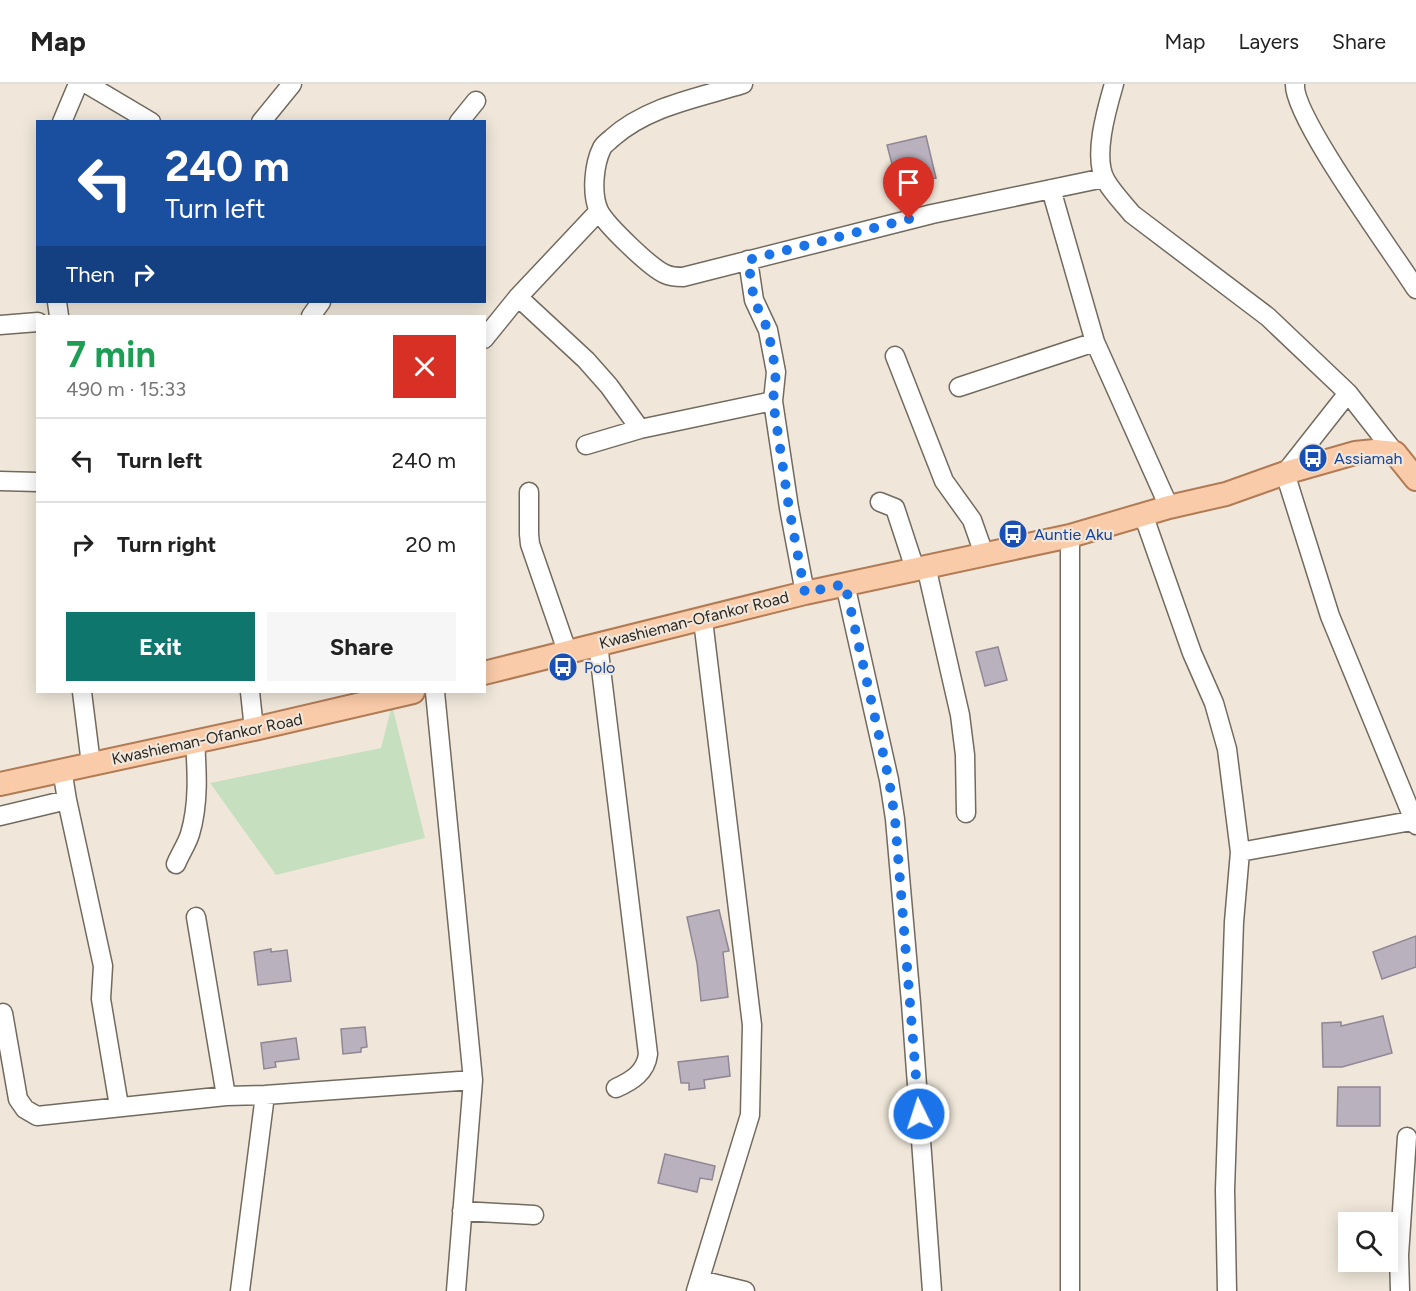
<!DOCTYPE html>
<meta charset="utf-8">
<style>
:root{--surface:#fff;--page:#f6f6f6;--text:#222;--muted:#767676;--line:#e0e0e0;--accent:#0f766e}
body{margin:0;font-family:Figtree,sans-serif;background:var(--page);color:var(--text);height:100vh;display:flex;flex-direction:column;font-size:22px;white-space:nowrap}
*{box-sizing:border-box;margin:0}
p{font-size:20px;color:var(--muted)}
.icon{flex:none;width:33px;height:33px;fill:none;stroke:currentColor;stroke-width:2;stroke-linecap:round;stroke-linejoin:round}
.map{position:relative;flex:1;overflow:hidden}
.details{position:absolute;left:36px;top:231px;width:450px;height:378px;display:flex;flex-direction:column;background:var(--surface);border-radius:0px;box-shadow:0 3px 15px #0003}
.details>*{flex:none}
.banner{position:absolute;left:36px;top:36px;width:450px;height:183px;border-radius:0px;box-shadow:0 3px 15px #0003;background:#1a4fa0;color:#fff;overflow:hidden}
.fabs{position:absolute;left:1338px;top:1128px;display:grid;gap:12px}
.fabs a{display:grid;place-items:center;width:60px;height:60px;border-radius:0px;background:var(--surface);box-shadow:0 3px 15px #0003;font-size:30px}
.pin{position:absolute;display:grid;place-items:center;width:51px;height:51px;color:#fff;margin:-62px -26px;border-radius:50% 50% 50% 0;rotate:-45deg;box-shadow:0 0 6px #0007}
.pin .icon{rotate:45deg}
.me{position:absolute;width:66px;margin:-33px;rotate:356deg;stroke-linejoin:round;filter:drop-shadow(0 0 4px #0008)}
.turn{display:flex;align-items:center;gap:21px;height:126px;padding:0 30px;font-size:27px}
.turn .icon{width:78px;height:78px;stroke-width:2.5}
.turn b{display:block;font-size:42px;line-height:51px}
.then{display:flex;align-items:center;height:57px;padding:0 30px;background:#0003;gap:12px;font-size:22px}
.round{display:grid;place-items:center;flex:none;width:63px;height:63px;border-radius:0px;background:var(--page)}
.head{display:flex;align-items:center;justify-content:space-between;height:102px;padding:0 30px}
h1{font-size:36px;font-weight:700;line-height:45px;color:#1e9e55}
.button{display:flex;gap:12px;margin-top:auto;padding:12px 30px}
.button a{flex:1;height:69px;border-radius:0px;background:var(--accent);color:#fff;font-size:24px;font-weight:700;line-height:69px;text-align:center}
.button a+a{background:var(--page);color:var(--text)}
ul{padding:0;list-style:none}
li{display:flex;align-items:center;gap:18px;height:84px;padding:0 30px;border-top:2px solid var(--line)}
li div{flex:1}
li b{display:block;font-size:22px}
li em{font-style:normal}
header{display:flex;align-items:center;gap:36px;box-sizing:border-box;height:84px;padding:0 30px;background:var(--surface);border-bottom:2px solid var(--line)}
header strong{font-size:28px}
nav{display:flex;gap:33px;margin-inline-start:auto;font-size:21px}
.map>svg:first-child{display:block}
.green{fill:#c6e0bf}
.building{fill:#b9b1be;stroke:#8f8794;stroke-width:1.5}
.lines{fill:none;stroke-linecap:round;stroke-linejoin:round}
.minor-casing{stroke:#726a5e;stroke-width:21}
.major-casing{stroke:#b07b55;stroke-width:26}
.minor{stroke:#fff;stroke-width:18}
.major{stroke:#facba9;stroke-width:22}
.route{stroke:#1a73e8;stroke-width:10;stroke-dasharray:0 18}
.labels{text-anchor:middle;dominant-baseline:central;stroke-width:4.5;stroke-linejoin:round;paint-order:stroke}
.transit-label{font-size:16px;fill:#164399;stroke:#f0e7da;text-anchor:start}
.street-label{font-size:16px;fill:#2b2722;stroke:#f0e7da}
</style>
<header>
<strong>Map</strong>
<nav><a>Map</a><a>Layers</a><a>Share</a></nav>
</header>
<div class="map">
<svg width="1416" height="1207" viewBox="0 0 1416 1207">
<rect width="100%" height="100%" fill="#f0e7da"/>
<!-- green -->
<path class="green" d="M392 621 425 754 276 791 210 699 381 664Z"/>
<!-- building -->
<path class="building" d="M926 52 936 94 897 99 887 61Z
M998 563 1007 596 985 602 976 568Z
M719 826 729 867 723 868 728 913 701 917 697 879 687 833Z
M1416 852V883L1382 895 1373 868Z
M271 865V868L287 866 291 897 258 901 254 868Z
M1383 932 1392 969 1342 983H1323L1322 939 1341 938V942Z
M365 943 367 963 361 964V968L343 970 341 945Z
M296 954 299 975 275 978 276 983 264 985 261 959Z
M728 972 730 992 704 996 705 1004 689 1006V999H681L678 978Z
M1338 1003H1380V1042H1337Z
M665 1070 715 1082 712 1096 700 1094 697 1108 658 1099Z"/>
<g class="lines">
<!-- minor casing -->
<g class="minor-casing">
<path id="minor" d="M87 0 151 38
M743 0C698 14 648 22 612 54 609 57 604 60 602 64 594 80 591 110 599 127 606 141 651 184 665 190 671 193 677 193 683 193L932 130 1104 94
M1114 0C1107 24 1092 74 1106 97 1113 109 1123 119 1132 130L1268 233 1348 309 1395 369
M1295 0C1292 32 1394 170 1416 205
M62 38 78 0
M261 38 292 0
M459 38 476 17
M1051 105 1095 258 1169 423
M748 176 754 216 768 246 776 288 773 317 789 424 805 509
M518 213 586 276 609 302 640 345
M57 218 59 232
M311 232 321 218
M0 241 38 238
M484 255 518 213 599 127
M895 272 944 397 972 436 984 470
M959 303 1095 258
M1348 309 1285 389 1330 532 1416 741
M586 361 640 345 773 317
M0 397 38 398
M529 408V450L530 460 567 567
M880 418 895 424 915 485
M1143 430 1192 569 1214 619 1227 665 1240 768 1234 838 1225 1106 1227 1207
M926 482 960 631 965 671 966 729
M845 500 889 696 895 735 911 919 932 1207
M598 560 648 970C646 988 632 997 616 1004
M82 608 91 680
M250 608 254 645
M435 608 473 996 456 1207
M62 685 67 716 103 882 101 915 119 1022
M0 732 67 716
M1240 768 1416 736
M176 780C180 770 187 760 190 750 199 720 197 688 195 656
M196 833 226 1012
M3 929 18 1015 25 1025 37 1032 226 1012 265 1011 473 996
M462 1127 534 1131
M700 1196 745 1207
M240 1207 265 1011
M696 1207 750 1031 752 941 703 536
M1070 1207V452
M1400 1207 1399 1171 1407 1053"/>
</g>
<!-- major casing -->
<g class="major-casing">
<path id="major" d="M484 589 805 509 1070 452 1169 423 1226 410 1285 389 1355 369 1375 367 1395 369 1416 395
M0 700 254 645 413 608"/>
</g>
<!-- minor -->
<use href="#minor" class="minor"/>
<!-- major -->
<use href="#major" class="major"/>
</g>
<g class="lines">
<!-- route -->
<path class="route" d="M909 135 748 176 754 216 768 246 776 288 773 317 789 424 805 509 845 500 889 696 895 735 919 1030"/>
</g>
<!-- icons -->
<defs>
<g id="bus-disc" transform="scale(1.5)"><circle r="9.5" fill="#1a4fb4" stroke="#f0e7da"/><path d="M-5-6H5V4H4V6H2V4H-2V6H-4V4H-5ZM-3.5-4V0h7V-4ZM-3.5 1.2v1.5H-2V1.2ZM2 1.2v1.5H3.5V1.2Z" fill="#fff"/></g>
</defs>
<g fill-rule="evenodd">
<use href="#bus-disc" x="1313" y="374"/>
<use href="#bus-disc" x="1013" y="450"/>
<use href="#bus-disc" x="563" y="583"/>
</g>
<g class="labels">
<!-- transit labels -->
<g class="transit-label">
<text x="1334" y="374">Assiamah</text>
<text x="1034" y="450">Auntie Aku</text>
<text x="584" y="583">Polo</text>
</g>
<!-- street labels -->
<g class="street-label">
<text transform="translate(694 536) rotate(-14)">Kwashieman-Ofankor Road</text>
<text transform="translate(207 655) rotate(-12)">Kwashieman-Ofankor Road</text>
</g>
</g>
</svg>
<div class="fabs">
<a><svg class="icon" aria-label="search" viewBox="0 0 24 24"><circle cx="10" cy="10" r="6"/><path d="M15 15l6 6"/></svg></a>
</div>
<div class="pin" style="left:909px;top:135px;background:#d93025"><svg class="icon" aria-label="arrive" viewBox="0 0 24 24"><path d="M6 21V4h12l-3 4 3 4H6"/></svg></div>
<svg class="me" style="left:919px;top:1030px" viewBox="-20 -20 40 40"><circle r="17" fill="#1a73e8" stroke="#fff" stroke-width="3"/><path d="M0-11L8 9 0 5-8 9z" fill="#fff"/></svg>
<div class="banner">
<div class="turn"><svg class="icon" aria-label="left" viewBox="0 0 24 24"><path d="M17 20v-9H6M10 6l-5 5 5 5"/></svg><div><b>240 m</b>Turn left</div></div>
<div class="then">Then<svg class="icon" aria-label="right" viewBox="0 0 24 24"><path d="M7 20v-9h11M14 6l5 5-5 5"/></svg></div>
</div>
<section class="details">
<div class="head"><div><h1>7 min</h1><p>490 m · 15:33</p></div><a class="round" style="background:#d93025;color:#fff"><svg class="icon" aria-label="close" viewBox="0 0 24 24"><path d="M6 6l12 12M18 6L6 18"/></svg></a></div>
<ul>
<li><svg class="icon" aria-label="left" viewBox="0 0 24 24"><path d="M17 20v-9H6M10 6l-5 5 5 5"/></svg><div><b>Turn left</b></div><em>240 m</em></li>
<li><svg class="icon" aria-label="right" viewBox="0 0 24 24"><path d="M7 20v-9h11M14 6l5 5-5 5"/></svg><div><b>Turn right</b></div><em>20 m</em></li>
</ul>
<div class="button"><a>Exit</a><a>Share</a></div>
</section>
</div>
